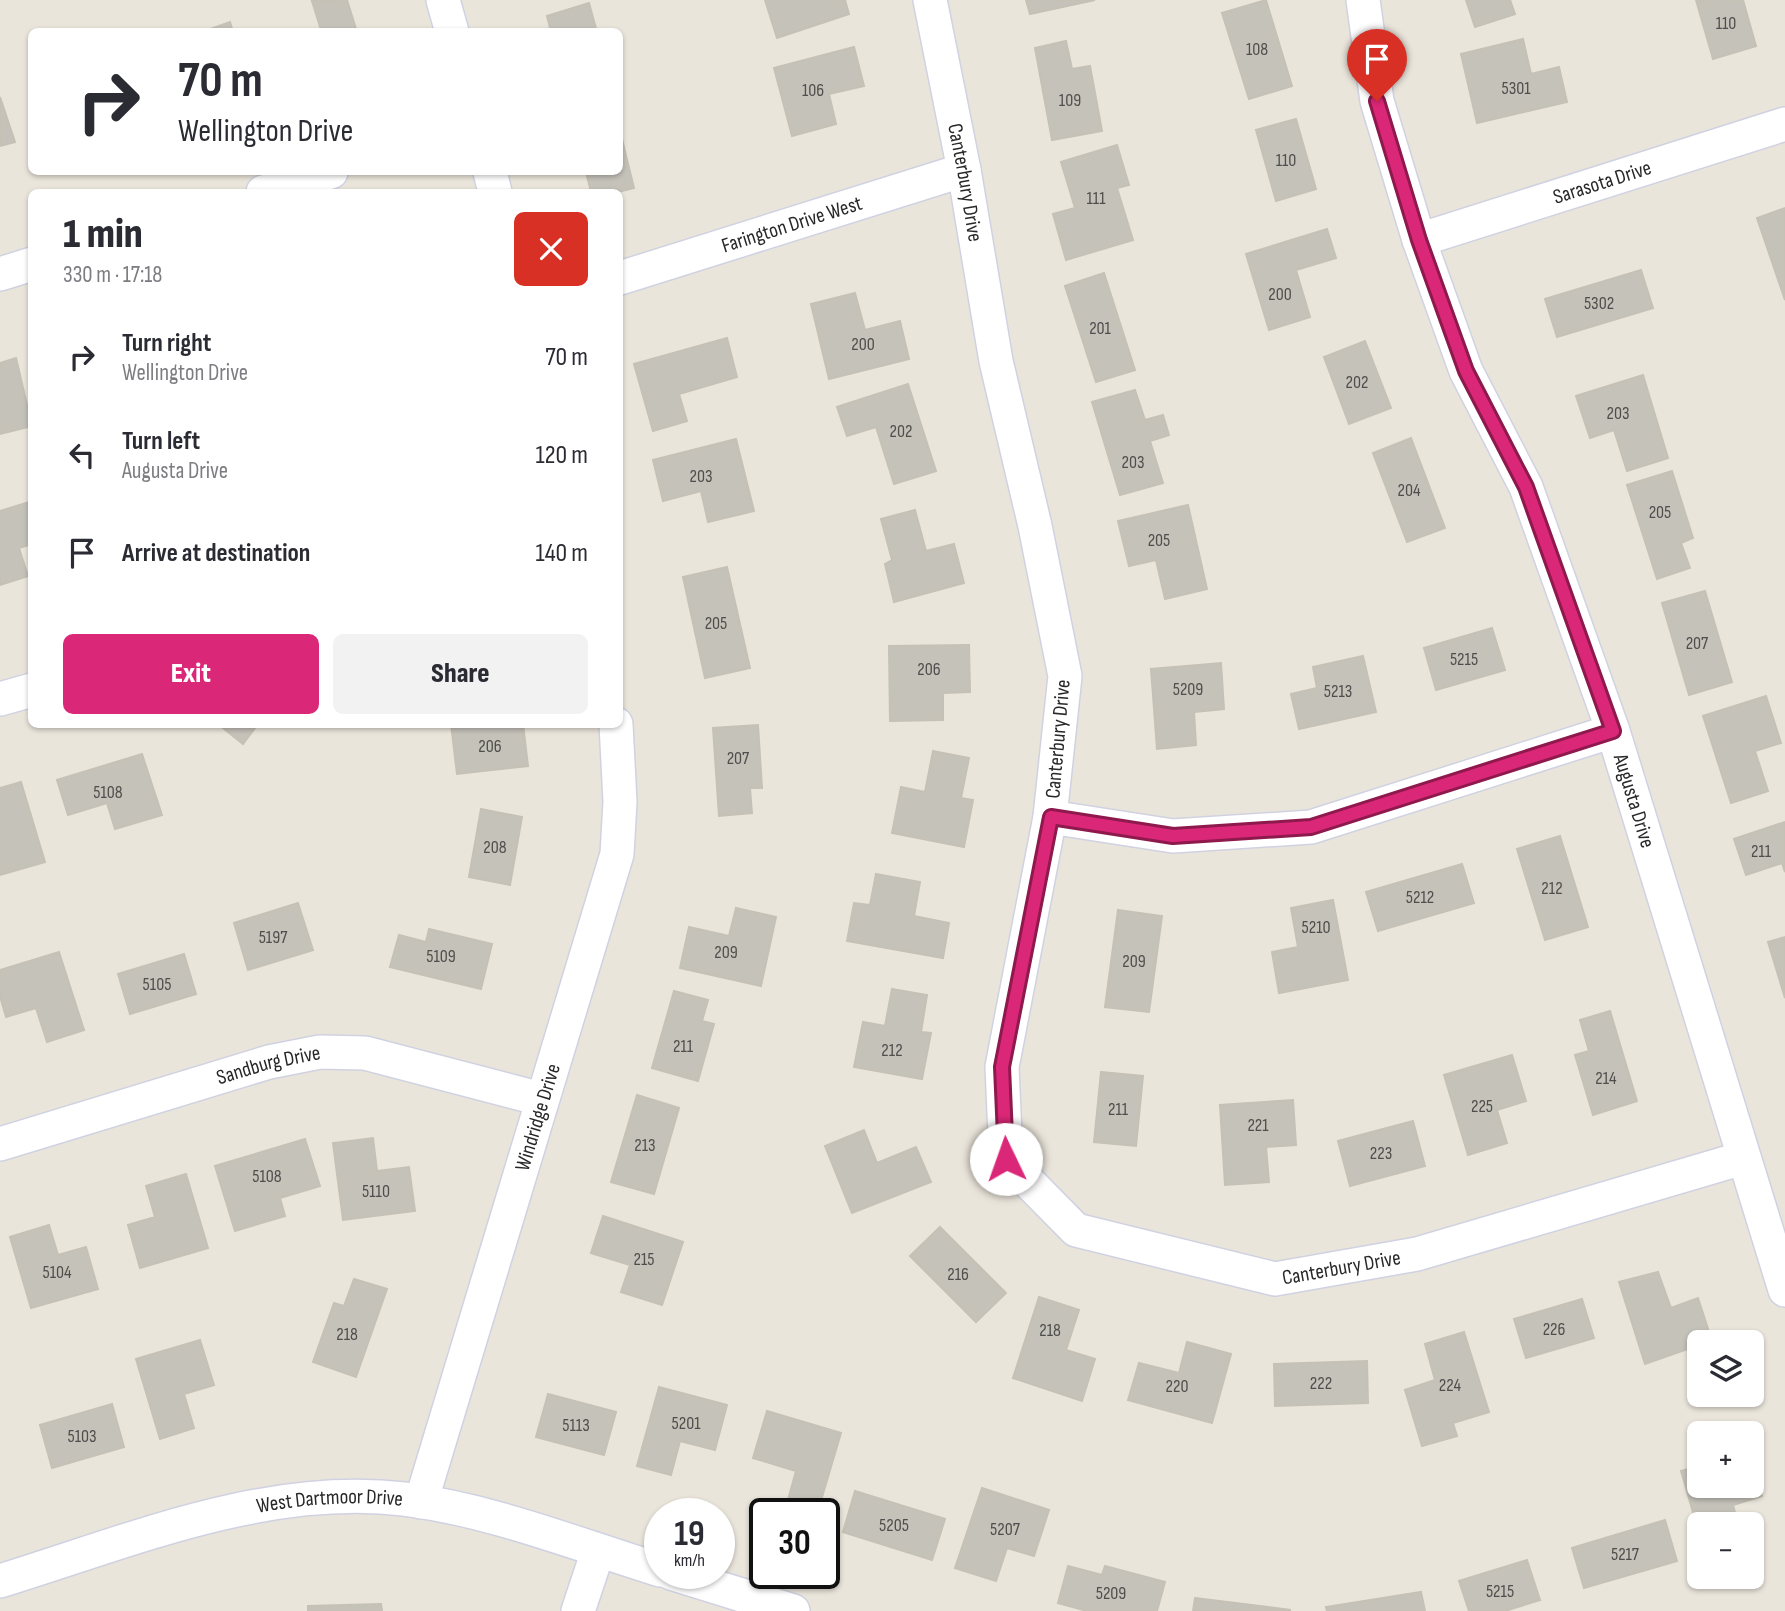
<!DOCTYPE html>
<meta charset="utf-8">
<style>
:root{--surface:#fff;--page:#f2f2f3;--text:#2b2b33;--muted:#7c7c81;--accent:#db2777}
body{margin:0;font-family:"Sofia Sans Condensed",sans-serif;background:var(--page);color:var(--text);height:100vh;display:flex;flex-direction:column;font-size:26px;white-space:nowrap}
*{box-sizing:border-box;margin:0}
p{font-size:23px;color:var(--muted)}
.icon{flex:none;width:38px;height:38px;fill:none;stroke:currentColor;stroke-width:2;stroke-linecap:round;stroke-linejoin:round}
.map{position:relative;flex:1;overflow:hidden}
.panel{position:absolute;left:28px;top:189px;width:595px;height:539px;display:flex;flex-direction:column;background:var(--surface);border-radius:10px;box-shadow:0 2px 5px #0004}
.panel>*{flex:none}
.banner{position:absolute;left:28px;top:28px;width:595px;height:147px;border-radius:10px;box-shadow:0 2px 5px #0004;background:#fff;color:var(--text);overflow:hidden}
.fabs{position:absolute;left:1687px;top:1330px;display:grid;gap:14px}
.fabs a{display:grid;place-items:center;width:77px;height:77px;border-radius:10px;background:var(--surface);box-shadow:0 2px 5px #0004;font-size:35px}
.speed{position:absolute;left:644px;top:1498px;display:flex;gap:14px;font-size:35px;font-weight:700;text-align:center}
.speed>*{display:grid;place-content:center;width:91px;height:91px;border-radius:50%;background:var(--surface);box-shadow:0 2px 5px #0004;line-height:1}
.speed small{font-size:18px;font-weight:400}
.speed .limit{border:4px solid #111;border-radius:10px;background:#fff;color:#111}
.pin{position:absolute;display:grid;place-items:center;width:60px;height:60px;color:#fff;margin:-72px -30px;border-radius:50% 50% 50% 0;rotate:-45deg;box-shadow:0 0 7px #0007}
.pin .icon{rotate:45deg}
.me{position:absolute;width:77px;margin:-38px;rotate:357deg;stroke-linejoin:round;filter:drop-shadow(0 0 5px #0008)}
.turn{display:flex;align-items:center;gap:24px;height:147px;padding:0 35px;font-size:32px}
.turn .icon{width:91px;height:91px;stroke-width:2.5}
.turn b{display:block;font-size:49px;line-height:60px}
.round{display:grid;place-items:center;flex:none;width:74px;height:74px;border-radius:10px;background:var(--page)}
.head{display:flex;align-items:center;justify-content:space-between;height:119px;padding:0 35px}
h1{font-size:42px;font-weight:800;line-height:52px}
.primary-button{display:flex;gap:14px;margin-top:auto;padding:14px 35px}
.primary-button a{flex:1;height:80px;border-radius:10px;background:var(--accent);color:#fff;font-size:28px;font-weight:800;line-height:80px;text-align:center}
.primary-button a+a{background:var(--page);color:var(--text)}
ul{padding:0;list-style:none}
li{display:flex;align-items:center;gap:21px;height:98px;padding:0 35px}
li div{flex:1}
li b{display:block;font-size:26px}
li em{font-style:normal}
.map>svg:first-child{display:block}
.building{fill:#c5c2ba;stroke:#c5c1b5;stroke-width:2}
.lines{fill:none;stroke-linecap:round;stroke-linejoin:round}
.minor-casing{stroke:#d0d2e1;stroke-width:36}
.minor{stroke:#fff;stroke-width:33}
.route-casing{stroke:#8e194d;stroke-width:18}
.route{stroke:#db2777;stroke-width:12}
.labels{text-anchor:middle;dominant-baseline:central;stroke-width:5;stroke-linejoin:round;paint-order:stroke}
.number-label{font-size:18px;fill:#4f4e4c}
.street-label{font-size:21px;fill:#282828;stroke:#fff}
</style>
<div class="map">
<svg width="1785" height="1611" viewBox="0 0 1785 1611">
<rect width="100%" height="100%" fill="#eae5db"/>
<!-- building -->
<path class="building" d="M347 0 357 32H318L321 30 312 1Z
M765 0H845L849 14 777 38Z
M1026 0H1095L1030 14Z
M1266 0 1292 86 1249 99 1222 13Z
M1466 0H1510L1515 14 1475 27Z
M1696 0H1743L1756 46 1713 59Z
M589 3 597 32H551L547 16Z
M230 22 233 32H202Z
M1523 39 1531 74 1559 67 1567 102 1477 123 1461 54Z
M1066 41 1072 69 1090 66 1102 131 1052 140 1035 48Z
M854 47 864 86 829 94 836 124 792 136 774 68Z
M0 97 15 142 0 146Z
M1296 119 1316 189 1276 201 1256 130Z
M620 131 634 188 618 192H591L586 172H620Z
M1117 145 1129 185 1117 188 1133 240 1066 260 1053 214 1075 208 1061 162Z
M1785 208V300L1757 218Z
M1327 229 1336 258 1296 270 1310 317 1269 330 1246 254Z
M1641 270 1653 308 1557 337 1545 299Z
M1104 273 1135 370 1096 382 1065 286Z
M855 293 865 330 900 321 909 359 829 379 811 304Z
M727 338 737 377 679 394 687 421 653 431 634 364Z
M1365 341 1391 408 1349 424 1324 357Z
M16 358 32 426 0 434V363Z
M1643 375 1668 458 1627 471 1614 430 1590 438 1576 396Z
M908 384 936 471 894 484 876 427 847 436 837 407Z
M1135 390 1145 420 1163 415 1169 435 1150 441 1163 483 1120 495 1092 402Z
M1411 438 1445 528 1407 542 1373 453Z
M736 439 754 511 708 522 701 491 663 501 653 460Z
M1672 471 1693 538 1681 543 1690 568 1657 579 1627 485Z
M32 501V544L19 548 28 576 0 585V511Z
M1188 505 1207 589 1165 599 1156 560 1129 566 1118 521Z
M915 510 926 551 954 544 964 583 894 602 885 564 892 560 881 519Z
M727 567 750 668 705 678 683 577Z
M1705 591 1732 682 1689 695 1662 603Z
M1492 628 1505 670 1436 690 1424 648Z
M969 645 970 692 943 693V720L890 721 889 646Z
M1363 656 1376 712 1299 729 1291 694 1317 688 1313 667Z
M1221 663 1224 709 1194 712 1196 745 1157 749 1151 669Z
M1766 696 1781 743 1755 751 1768 791 1731 803 1703 716Z
M218 724H258L243 744Z
M451 724H523L528 766 457 774Z
M758 725 762 788H750L752 813 719 816 713 728Z
M933 751 969 758 961 798 973 800 964 847 892 833 901 787 925 792Z
M142 754 162 815 115 829 107 803 68 815 57 780Z
M21 782 45 862 0 875V788Z
M481 809 522 817 510 885 469 877Z
M1785 822V872L1782 863 1746 875 1734 839Z
M1560 836 1588 927 1545 940 1517 849Z
M1462 864 1474 903 1378 931 1366 892Z
M876 874 920 882 914 916 949 923 943 958 847 941 854 903 870 905Z
M1333 900 1348 980 1279 993 1272 952 1298 947 1291 908Z
M298 903 313 950 248 970 234 923Z
M736 908 776 917 761 986 680 968 689 927 729 936Z
M1118 910 1162 916 1149 1012 1105 1007Z
M429 929 492 944 481 989 390 967 399 935 426 942Z
M1785 937V998L1768 942Z
M59 952 84 1030 47 1042 36 1008 6 1017 0 996V970Z
M184 954 196 994 130 1014 118 974Z
M892 989 927 995 921 1032 931 1033 922 1079 854 1067 863 1022 885 1026Z
M674 991 708 1000 702 1021 714 1024 698 1081 652 1068Z
M1610 1011 1637 1101 1593 1115 1575 1055 1589 1051 1580 1020Z
M1512 1055 1526 1101 1497 1110 1507 1143 1468 1155 1444 1075Z
M1101 1072 1143 1076 1136 1146 1094 1142Z
M637 1095 679 1108 654 1194 611 1182Z
M1293 1100 1296 1145 1266 1147 1269 1182 1225 1185 1220 1105Z
M1413 1121 1425 1166 1350 1186 1338 1141Z
M864 1130 877 1163 916 1147 931 1182 852 1213 825 1146Z
M373 1138 377 1171 409 1167 415 1211 343 1220 333 1143Z
M305 1139 320 1186 280 1198 285 1216 235 1231 215 1166Z
M186 1174 208 1248 140 1268 128 1225 155 1217 146 1186Z
M603 1216 683 1242 662 1305 621 1292 630 1265 591 1253Z
M49 1225 58 1255 86 1247 98 1289 31 1308 10 1237Z
M940 1227 1006 1293 976 1322 910 1256Z
M1658 1272 1671 1308 1698 1298 1712 1341 1699 1342V1345L1645 1364 1619 1282Z
M354 1279 387 1289 356 1377 313 1362 334 1303 344 1306Z
M1039 1297 1079 1310 1066 1350 1095 1359 1082 1401 1013 1378Z
M1582 1299 1594 1338 1526 1358 1514 1319Z
M1464 1332 1489 1412 1453 1423 1457 1436 1422 1446 1405 1390 1435 1380 1425 1344Z
M200 1340 214 1385 184 1394 194 1428 160 1439 136 1359Z
M1187 1342 1231 1354 1212 1423 1128 1400 1139 1363 1179 1373Z
M1367 1361 1368 1403 1275 1406 1274 1364Z
M659 1387 727 1405 715 1450 680 1441 671 1475 637 1466Z
M548 1394 616 1412 604 1455 536 1437Z
M112 1404 124 1447 52 1468 40 1425Z
M767 1411 841 1433 817 1514 786 1507 796 1471 753 1458Z
M1752 1460 1762 1496 1733 1505 1738 1524H1699V1533L1681 1471 1699 1466V1486H1752Z
M982 1488 1049 1510 1034 1556 1007 1548 996 1581 955 1568Z
M855 1491 945 1519 932 1560 843 1532Z
M1665 1520 1677 1561 1584 1588 1572 1548Z
M1527 1560 1540 1600 1505 1611H1469L1459 1581Z
M1068 1566 1102 1575 1105 1566 1165 1582 1157 1611H1087L1058 1603Z
M1421 1592 1425 1611H1327L1326 1607Z
M1195 1598 1291 1610 1193 1611Z
M381 1604 382 1611H308V1606Z"/>
<g class="lines">
<!-- minor casing -->
<g class="minor-casing">
<g id="minor">
<path d="M443 0 452 32"/>
<path id="s1" d="M930 0 964 170 996 361 1035 526 1065 676 1050 817 1002 1067 1006 1159 1076 1230 1275 1279 1417 1254 1743 1158"/>
<path id="s2" d="M1363 0 1377 101 1419 240 1466 371 1526 487 1613 731 1785 1290"/>
<path d="M490 172 495 192"/>
<path d="M263 192 331 172"/>
<path id="s3" d="M1419 240 1785 124"/>
<path d="M0 274 32 264"/>
<path id="s4" d="M620 278 964 170"/>
<path d="M0 699 32 690"/>
<path d="M1050 817 1173 836 1311 827 1613 731"/>
<path id="s5" d="M0 1144 269 1062 320 1052 365 1053 541 1099"/>
<path id="s6" d="M421 1502 617 854 620 802 616 724"/>
<path d="M671 1573 793 1611"/>
<path id="s7" d="M0 1581C130 1541 265 1483 404 1499 491 1510 576 1544 660 1570"/>
<path d="M578 1611 598 1551"/>
</g>
</g>
<!-- minor -->
<use href="#minor" class="minor"/>
</g>
<g class="lines">
<!-- route casing -->
<g class="route-casing">
<path id="route" d="M1006 1159 1002 1067 1051 817 1173 836 1311 827 1613 731 1526 487 1466 371 1419 240 1377 101"/>
</g>
<!-- route -->
<use href="#route" class="route"/>
</g>
<g class="labels">
<!-- number labels -->
<g class="number-label">
<text x="1726" y="23">110</text>
<text x="1257" y="49">108</text>
<text x="1516" y="88">5301</text>
<text x="813" y="90">106</text>
<text x="1070" y="100">109</text>
<text x="1286" y="160">110</text>
<text x="1096" y="198">111</text>
<text x="1280" y="294">200</text>
<text x="1599" y="303">5302</text>
<text x="1100" y="328">201</text>
<text x="863" y="344">200</text>
<text x="1357" y="382">202</text>
<text x="1618" y="413">203</text>
<text x="901" y="431">202</text>
<text x="1133" y="462">203</text>
<text x="701" y="476">203</text>
<text x="1409" y="490">204</text>
<text x="1660" y="512">205</text>
<text x="1159" y="540">205</text>
<text x="716" y="623">205</text>
<text x="1697" y="643">207</text>
<text x="1464" y="659">5215</text>
<text x="929" y="669">206</text>
<text x="1188" y="689">5209</text>
<text x="1338" y="691">5213</text>
<text x="490" y="746">206</text>
<text x="738" y="758">207</text>
<text x="108" y="792">5108</text>
<text x="495" y="847">208</text>
<text x="1761" y="851">211</text>
<text x="1552" y="888">212</text>
<text x="1420" y="897">5212</text>
<text x="1316" y="927">5210</text>
<text x="273" y="937">5197</text>
<text x="726" y="952">209</text>
<text x="441" y="956">5109</text>
<text x="1134" y="961">209</text>
<text x="157" y="984">5105</text>
<text x="683" y="1046">211</text>
<text x="892" y="1050">212</text>
<text x="1606" y="1078">214</text>
<text x="1482" y="1106">225</text>
<text x="1118" y="1109">211</text>
<text x="1258" y="1125">221</text>
<text x="645" y="1145">213</text>
<text x="1381" y="1153">223</text>
<text x="267" y="1176">5108</text>
<text x="376" y="1191">5110</text>
<text x="644" y="1259">215</text>
<text x="57" y="1272">5104</text>
<text x="958" y="1274">216</text>
<text x="1554" y="1329">226</text>
<text x="1050" y="1330">218</text>
<text x="347" y="1334">218</text>
<text x="1321" y="1383">222</text>
<text x="1450" y="1385">224</text>
<text x="1177" y="1386">220</text>
<text x="686" y="1423">5201</text>
<text x="576" y="1425">5113</text>
<text x="82" y="1436">5103</text>
<text x="894" y="1525">5205</text>
<text x="1005" y="1529">5207</text>
<text x="1625" y="1554">5217</text>
<text x="1500" y="1591">5215</text>
<text x="1111" y="1593">5209</text>
</g>
<!-- street labels -->
<g class="street-label">
<text stroke="none"><textPath href="#s1" startOffset="186">Canterbury Drive</textPath></text>
<text stroke="none"><textPath href="#s3" startOffset="192">Sarasota Drive</textPath></text>
<text stroke="none"><textPath href="#s4" startOffset="180">Farington Drive West</textPath></text>
<text transform="translate(1058 739) rotate(-85)">Canterbury Drive</text>
<text stroke="none"><textPath href="#s2" startOffset="849">Augusta Drive</textPath></text>
<text stroke="none"><textPath href="#s5" startOffset="280">Sandburg Drive</textPath></text>
<text stroke="none"><textPath href="#s6" startOffset="402">Windridge Drive</textPath></text>
<text stroke="none"><textPath href="#s1" startOffset="1550">Canterbury Drive</textPath></text>
<text stroke="none"><textPath href="#s7" startOffset="341">West Dartmoor Drive</textPath></text>
</g>
</g>
</svg>
<div class="fabs">
<a><svg class="icon" aria-label="layers" viewBox="0 0 24 24"><path d="M12 4l9 5-9 5-9-5zM3 14l9 5 9-5"/></svg></a>
<a>+</a>
<a>−</a>
</div>
<div class="speed"><div>19<small>km/h</small></div><div class="limit">30</div></div>
<div class="pin" style="left:1377px;top:101px;background:#d93025"><svg class="icon" aria-label="arrive" viewBox="0 0 24 24"><path d="M6 21V4h12l-3 4 3 4H6"/></svg></div>
<svg class="me" style="left:1006px;top:1159px" viewBox="-20 -20 40 40"><circle r="19" fill="#fff"/><path d="M0-13L10 11 0 6-10 11z" fill="#db2777"/></svg>
<div class="banner">
<div class="turn"><svg class="icon" aria-label="right" viewBox="0 0 24 24"><path d="M7 20v-9h11M14 6l5 5-5 5"/></svg><div><b>70 m</b>Wellington Drive</div></div>
</div>
<section class="panel">
<div class="head"><div><h1>1 min</h1><p>330 m · 17:18</p></div><a class="round" style="background:#d93025;color:#fff"><svg class="icon" aria-label="close" viewBox="0 0 24 24"><path d="M6 6l12 12M18 6L6 18"/></svg></a></div>
<ul>
<li><svg class="icon" aria-label="right" viewBox="0 0 24 24"><path d="M7 20v-9h11M14 6l5 5-5 5"/></svg><div><b>Turn right</b><p>Wellington Drive</p></div><em>70 m</em></li>
<li><svg class="icon" aria-label="left" viewBox="0 0 24 24"><path d="M17 20v-9H6M10 6l-5 5 5 5"/></svg><div><b>Turn left</b><p>Augusta Drive</p></div><em>120 m</em></li>
<li><svg class="icon" aria-label="arrive" viewBox="0 0 24 24"><path d="M6 21V4h12l-3 4 3 4H6"/></svg><div><b>Arrive at destination</b></div><em>140 m</em></li>
</ul>
<div class="primary-button"><a>Exit</a><a>Share</a></div>
</section>
</div>
